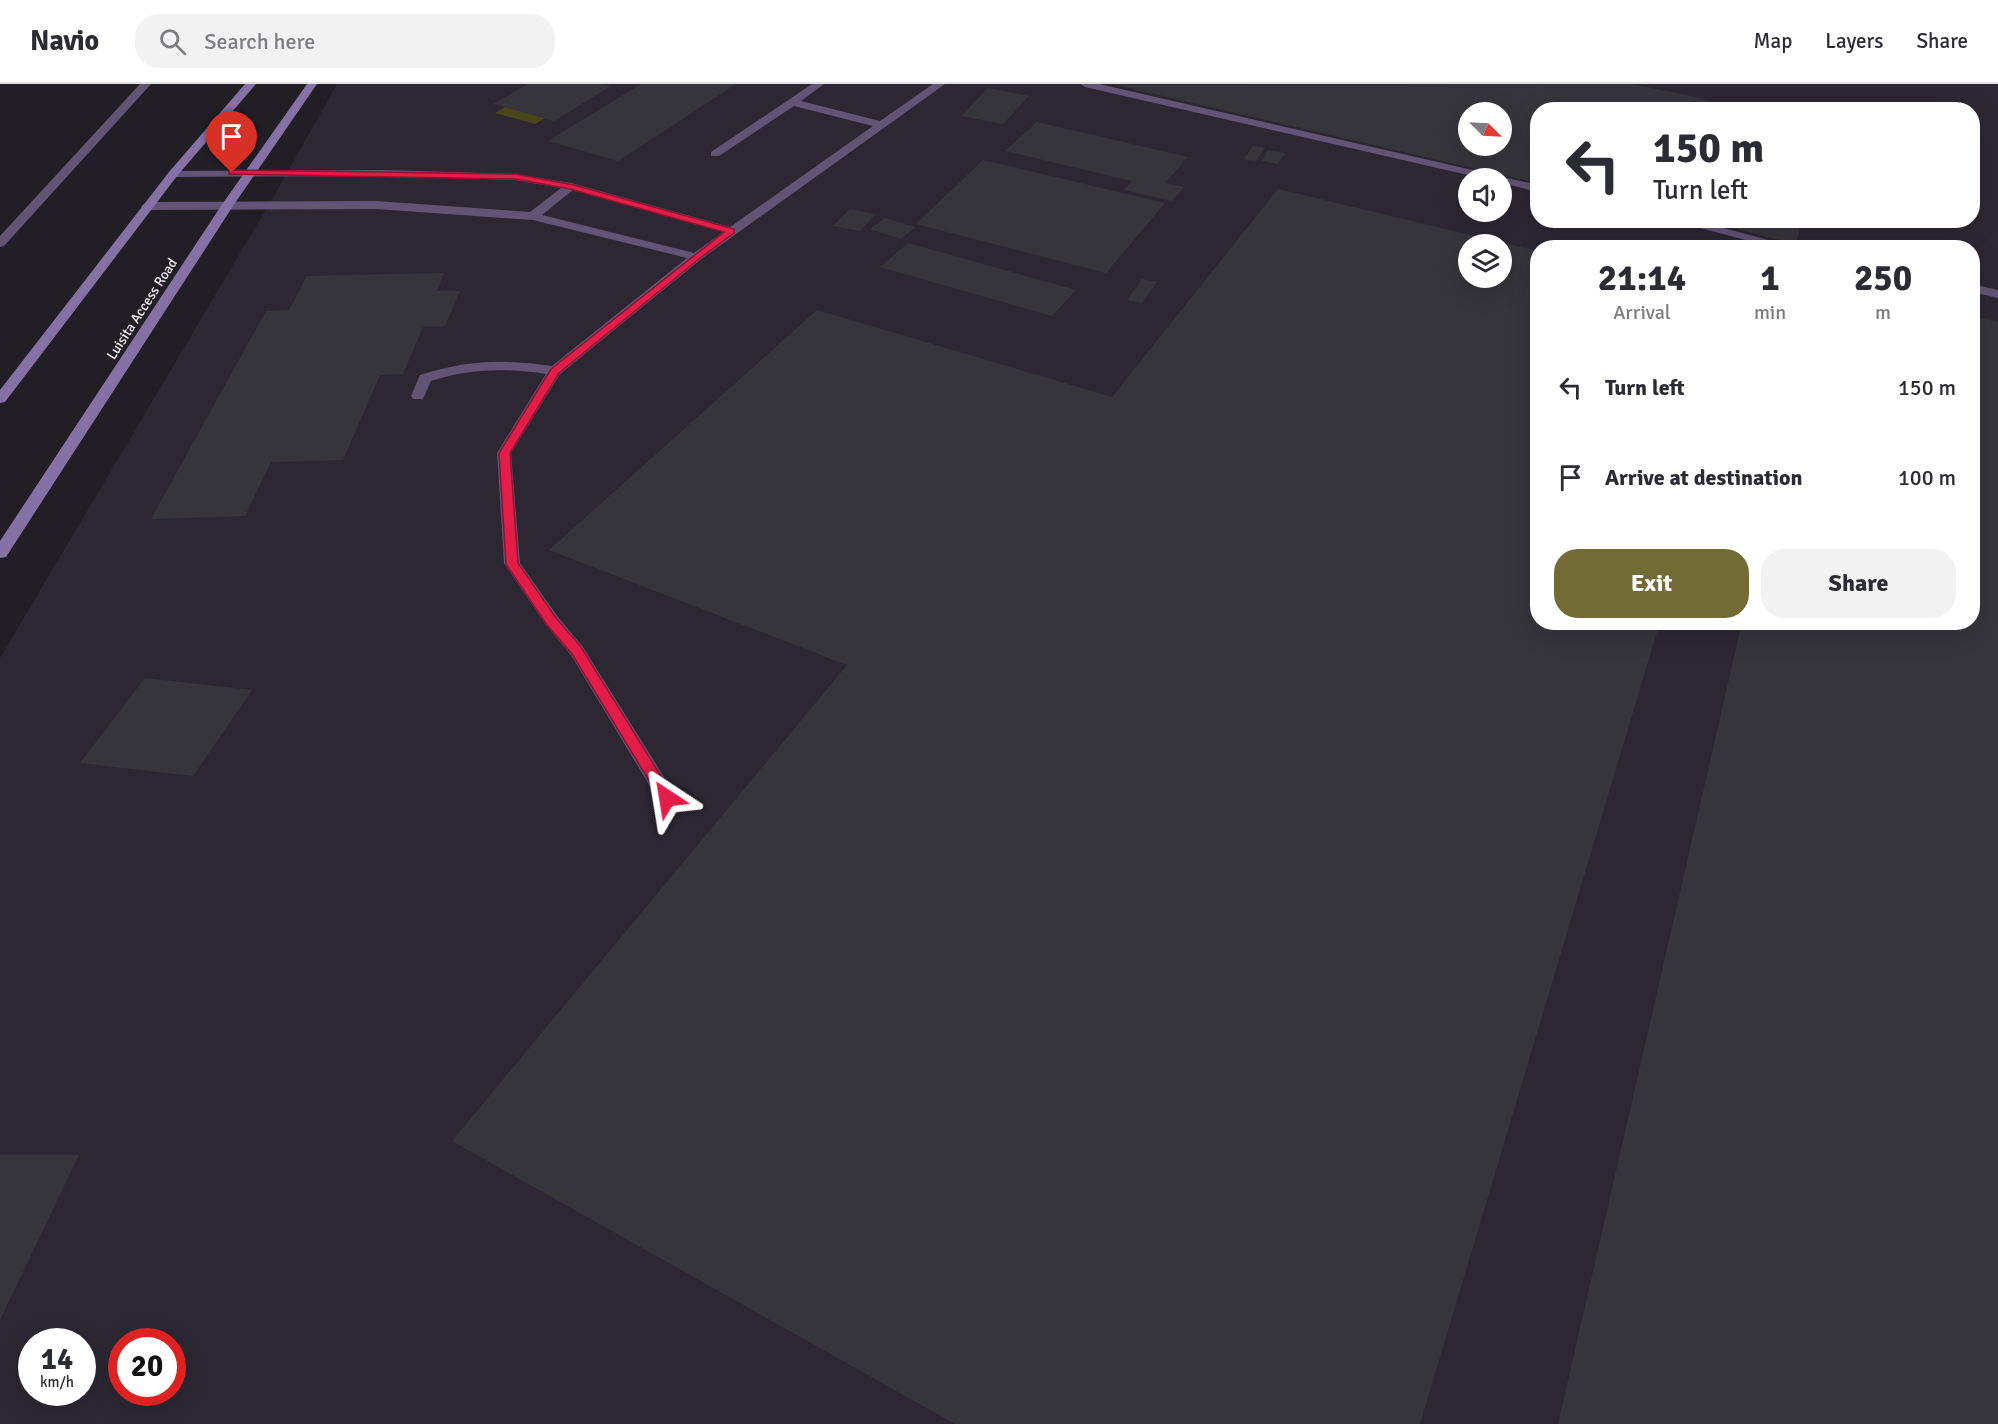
<!DOCTYPE html>
<style>
:root{--surface:#fff;--page:#f2f2f3;--text:#2b2b33;--muted:#7c7c81;--line:#e1e1e2;--accent:#736b36}
body{margin:0;font-family:Signika,sans-serif;background:var(--page);color:var(--text);height:100vh;display:flex;flex-direction:column;font-size:22px;white-space:nowrap}
*{box-sizing:border-box;margin:0}
p{font-size:20px;color:var(--muted)}
.icon{flex:none;width:33px;height:33px;fill:none;stroke:currentColor;stroke-width:2;stroke-linecap:round;stroke-linejoin:round}
.map{position:relative;flex:1;overflow:hidden}
.sheet{position:absolute;left:1530px;top:156px;width:450px;height:390px;display:flex;flex-direction:column;background:var(--surface);border-radius:24px;box-shadow:0 6px 24px #0002}
.sheet>*{flex:none}
.guide{position:absolute;left:1530px;top:18px;width:450px;height:126px;border-radius:24px;box-shadow:0 6px 24px #0002;background:#fff;color:var(--text);overflow:hidden}
.needle{width:39px;rotate:114deg}
.buttons{position:absolute;left:1458px;top:18px;display:grid;gap:12px}
.buttons a{display:grid;place-items:center;width:54px;height:54px;border-radius:50%;background:var(--surface);box-shadow:0 6px 24px #0002;font-size:30px}
.speed{position:absolute;left:18px;top:1244px;display:flex;gap:12px;font-size:30px;font-weight:700;text-align:center}
.speed>*{display:grid;place-content:center;width:78px;height:78px;border-radius:50%;background:var(--surface);box-shadow:0 6px 24px #0002;line-height:1}
.speed small{font-size:15px;font-weight:400}
.speed .limit{border:9px solid #d22;background:#fff;color:#111}
.pin{position:absolute;display:grid;place-items:center;width:51px;height:51px;color:#fff;margin:-62px -26px;border-radius:50% 50% 50% 0;rotate:-45deg;box-shadow:0 0 6px #0007}
.pin .icon{rotate:45deg}
.me{position:absolute;width:66px;margin:-33px;rotate:327deg;stroke-linejoin:round;filter:drop-shadow(0 0 4px #0008)}
.turn{display:flex;align-items:center;gap:21px;height:126px;padding:0 24px;font-size:27px}
.turn .icon{width:78px;height:78px;stroke-width:2.5}
.turn b{display:block;font-size:42px;line-height:51px}
.eta{display:flex;justify-content:space-evenly;align-items:center;height:102px;text-align:center}
.eta b{font-size:36px;font-weight:700;line-height:42px}
.cta{display:flex;gap:12px;margin-top:auto;padding:12px 24px}
.cta a{flex:1;height:69px;border-radius:24px;background:var(--accent);color:#fff;font-size:24px;font-weight:700;line-height:69px;text-align:center}
.cta a+a{background:var(--page);color:var(--text)}
ul{padding:0;list-style:none}
li{display:flex;align-items:center;gap:18px;height:90px;padding:0 24px}
li div{flex:1}
li b{display:block;font-size:22px}
li em{font-style:normal}
header{display:flex;align-items:center;gap:36px;box-sizing:border-box;height:84px;padding:0 30px;background:var(--surface);border-bottom:2px solid var(--line)}
header strong{font-size:28px}
nav{display:flex;gap:33px;margin-inline-start:auto;font-size:21px}
.search{width:420px;height:54px;background:var(--page);display:flex;align-items:center;gap:15px;box-sizing:border-box;padding:0 21px;border-radius:24px;color:var(--muted);font-size:22px}
.map>svg:first-child{display:block}
.built{fill:#2c2733;fill-rule:evenodd}
.water{fill:#4b461a}
.building{fill:#37353c;fill-rule:evenodd}
.lines{fill:none;stroke-linecap:round;stroke-linejoin:round}
.lane{fill:#615475;fill-rule:evenodd}
.street{fill:#615475;fill-rule:evenodd}
.secondary{fill:#8671a6;fill-rule:evenodd}
.route{fill:#e11d48;stroke:#92132f;stroke-width:1.5}
.labels{text-anchor:middle;dominant-baseline:central;stroke-width:5;stroke-linejoin:round;paint-order:stroke}
.far-street-label{font-size:14px;fill:#efedf2;stroke:#211f25}
</style>
<header>
<strong>Navio</strong>
<div class="search"><svg class="icon" aria-label="search" viewBox="0 0 24 24"><circle cx="10" cy="10" r="6"/><path d="M15 15l6 6"/></svg>Search here</div>
<nav><a>Map</a><a>Layers</a><a>Share</a></nav>
</header>
<div class="map">
<svg width="1998" height="1340" viewBox="0 0 1998 1340">
<rect width="100%" height="100%" fill="#211f25"/>
<!-- built -->
<path class="built" d="M337 0H1998V1340H0V574L274 112ZM1538 26H1972V136H1538ZM1468 28H1502V62H1468ZM1468 94H1502V128H1468ZM1468 160H1502V194H1468ZM1538 164H1972V538H1538ZM32 1257H82V1308H32ZM122 1257H172V1308H122Z"/>
<!-- water -->
<path class="water" d="M545 0H555L587 9 535 40 495 29Z"/>
<!-- building -->
<path class="building" d="M528 0H602L611 2 554 37 493 20Z
M641 0H736L618 77 548 57Z
M1632 0 1696 13 1737 26H1538V99L1116 1ZM1468 28H1502V62H1468Z
M988 4 1029 12 1003 40 961 32Z
M1037 38 1188 73 1165 99 1184 103 1172 117 1124 106 1132 97 1005 67Z
M1253 62 1265 64 1255 78 1244 75Z
M1268 66 1285 69 1278 80 1262 77Z
M983 76 1165 119 1106 189 916 140Z
M1278 105 1538 167V538H1660L1420 1340H955L452 1057 847 581 549 466 817 226 1112 313ZM1468 160H1502V194H1468Z
M850 125 876 130 860 147 833 142Z
M885 134 915 143 901 155 870 145Z
M1701 136H1802L1796 160Z
M908 159 1076 206 1052 232 880 183Z
M444 189 437 207H460L445 242 423 243 403 290 380 291 343 376 271 378 245 432 151 435 266 227 289 226 307 192Z
M1142 195 1157 198 1142 219 1127 216Z
M1972 232 1998 238V1340H1558L1742 538H1972Z
M145 594 252 606 193 692 80 679Z
M0 1071H79L0 1236Z"/>
<g class="lines">
<!-- lane -->
<path class="lane" d="M812 0H824L801 17 880 37 933 0H945L700 176 560 290 511 369 520 479 558 533 583 563 674 709 676 714 674 719 667 721 660 719 571 571 546 541 504 479 497 369 546 290C506 284 470 284 431 297L423 315H413L411 312 420 291C468 276 503 275 552 282L687 174 533 136 376 125 147 126 141 122 147 118 376 117 530 128 561 104 515 96 383 92 173 93 167 90 173 87 383 86 515 90 571 99 730 143 873 42 794 22 719 72H711V68ZM573 106 723 148 694 169 542 131Z
M1080 0H1099L1494 91 1538 101V108L1502 99V94H1481L1085 3Z
M1670 136H1693L1799 164H1776Z
M1972 200 1998 206V214L1972 208Z"/>
<!-- street -->
<path class="street" d="M140 0H151L4 162 0 163V152Z"/>
<!-- secondary -->
<path class="secondary" d="M245 0H256L177 92 5 318 0 319V306L169 88Z
M307 0H317L233 122 6 473 0 474V457L221 122Z"/>
</g>
<!-- route -->
<path class="route" d="M232 86 515 90 574 101 734 145V149L699 175 559 289 510 369 518 479 556 534 581 563 672 710 674 714 672 718H662L572 570 547 541 506 480 499 369 551 285 724 148 570 105 515 95 229 90V87Z"/>
<g class="labels">
<!-- far-street labels -->
<g class="far-street-label">
<text transform="translate(142 225) rotate(-57)">Luisita Access Road</text>
</g>
</g>
</svg>
<div class="buttons">
<a><svg class="needle" viewBox="-14 -14 28 28"><path d="M0-13l5 13h-10z" fill="#e53935"/><path d="M0 13l5-13h-10z" fill="#7c7c81"/></svg></a>
<a><svg class="icon" aria-label="sound" viewBox="0 0 24 24"><path d="M4 9h4l5-4v14l-5-4H4zM17 9q2 3 0 6"/></svg></a>
<a><svg class="icon" aria-label="layers" viewBox="0 0 24 24"><path d="M12 4l9 5-9 5-9-5zM3 14l9 5 9-5"/></svg></a>
</div>
<div class="speed"><div>14<small>km/h</small></div><div class="limit">20</div></div>
<div class="pin" style="left:232px;top:89px;background:#d93025"><svg class="icon" aria-label="arrive" viewBox="0 0 24 24"><path d="M6 21V4h12l-3 4 3 4H6"/></svg></div>
<svg class="me" style="left:667px;top:714px" viewBox="-20 -20 40 40"><path d="M0-17L14 15 0 8-14 15z" fill="#e11d48" stroke="#fff" stroke-width="4"/></svg>
<div class="guide">
<div class="turn"><svg class="icon" aria-label="left" viewBox="0 0 24 24"><path d="M17 20v-9H6M10 6l-5 5 5 5"/></svg><div><b>150 m</b>Turn left</div></div>
</div>
<section class="sheet">
<div class="eta">
<div><b>21:14</b><p>Arrival</p></div>
<div><b>1</b><p>min</p></div>
<div><b>250</b><p>m</p></div>
</div>
<ul>
<li><svg class="icon" aria-label="left" viewBox="0 0 24 24"><path d="M17 20v-9H6M10 6l-5 5 5 5"/></svg><div><b>Turn left</b></div><em>150 m</em></li>
<li><svg class="icon" aria-label="arrive" viewBox="0 0 24 24"><path d="M6 21V4h12l-3 4 3 4H6"/></svg><div><b>Arrive at destination</b></div><em>100 m</em></li>
</ul>
<div class="cta"><a>Exit</a><a>Share</a></div>
</section>
</div>
